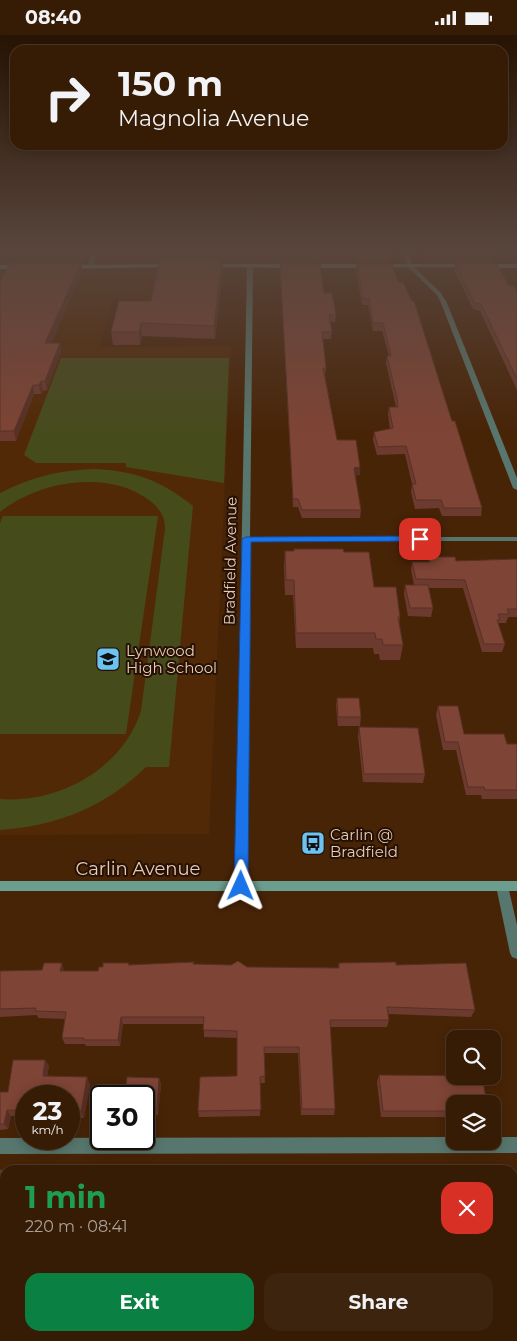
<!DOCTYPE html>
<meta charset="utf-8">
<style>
:root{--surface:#361b05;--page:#3d240f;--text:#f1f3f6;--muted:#aaa19a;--line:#503927;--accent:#0b8043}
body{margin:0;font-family:Montserrat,sans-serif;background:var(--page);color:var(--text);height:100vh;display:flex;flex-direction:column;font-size:19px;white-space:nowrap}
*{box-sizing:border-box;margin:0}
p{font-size:16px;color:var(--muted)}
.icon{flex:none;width:28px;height:28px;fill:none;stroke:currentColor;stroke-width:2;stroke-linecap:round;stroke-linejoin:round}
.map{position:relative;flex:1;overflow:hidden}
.drawer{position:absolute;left:0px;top:1130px;width:518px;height:176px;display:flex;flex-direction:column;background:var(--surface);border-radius:15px 15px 0 0;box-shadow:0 2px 12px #0003,0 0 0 1px var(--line)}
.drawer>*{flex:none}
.guide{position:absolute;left:10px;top:10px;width:498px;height:105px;border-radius:15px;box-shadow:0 2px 12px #0003,0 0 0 1px var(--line);background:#361b05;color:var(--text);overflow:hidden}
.controls{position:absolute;left:446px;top:995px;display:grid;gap:10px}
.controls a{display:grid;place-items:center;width:55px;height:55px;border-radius:10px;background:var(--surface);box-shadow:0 2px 12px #0003,0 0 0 1px var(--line);font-size:25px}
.speed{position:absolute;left:15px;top:1050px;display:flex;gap:10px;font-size:25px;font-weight:700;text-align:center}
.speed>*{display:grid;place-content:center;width:65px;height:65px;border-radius:50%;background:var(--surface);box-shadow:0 2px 12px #0003,0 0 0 1px var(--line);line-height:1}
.speed small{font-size:12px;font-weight:400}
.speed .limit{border:2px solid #111;border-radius:8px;background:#fff;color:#111}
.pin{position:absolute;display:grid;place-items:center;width:42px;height:42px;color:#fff;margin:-21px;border-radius:10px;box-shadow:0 2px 8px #0006}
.me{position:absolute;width:55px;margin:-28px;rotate:1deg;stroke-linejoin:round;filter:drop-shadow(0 0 4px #0008)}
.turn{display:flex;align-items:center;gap:18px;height:105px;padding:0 25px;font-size:22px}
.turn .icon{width:65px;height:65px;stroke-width:2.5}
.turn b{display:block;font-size:35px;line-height:42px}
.round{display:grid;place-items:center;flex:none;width:52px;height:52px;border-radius:15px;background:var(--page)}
.headline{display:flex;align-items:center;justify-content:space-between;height:85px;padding:0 25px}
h1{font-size:30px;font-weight:700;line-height:38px;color:#1e9e55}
.cta{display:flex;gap:10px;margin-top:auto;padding:10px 25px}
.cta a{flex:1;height:58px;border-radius:15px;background:var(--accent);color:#fff;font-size:20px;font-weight:700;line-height:58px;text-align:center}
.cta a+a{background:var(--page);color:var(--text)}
.status{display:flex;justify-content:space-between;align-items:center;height:35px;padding:0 25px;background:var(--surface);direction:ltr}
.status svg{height:14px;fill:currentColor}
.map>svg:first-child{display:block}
.built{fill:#522906}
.green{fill:#464b1c}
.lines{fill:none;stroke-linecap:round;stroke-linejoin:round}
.lane{fill:#57766d;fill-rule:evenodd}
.street{fill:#57766d;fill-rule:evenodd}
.secondary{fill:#6c9e8f;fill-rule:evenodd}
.wall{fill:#6c3a2e}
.shaded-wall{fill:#583025}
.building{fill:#7e4435;stroke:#583025}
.route{fill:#1a73e8;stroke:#114b97}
.labels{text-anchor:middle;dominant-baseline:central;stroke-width:4;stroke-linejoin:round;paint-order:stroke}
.street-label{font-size:15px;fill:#e8cbb8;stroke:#251103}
.poi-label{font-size:15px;fill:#e8cbb8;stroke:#251103;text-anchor:start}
.near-street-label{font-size:18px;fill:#e8cbb8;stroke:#251103}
</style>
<div class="status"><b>08:40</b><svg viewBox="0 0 49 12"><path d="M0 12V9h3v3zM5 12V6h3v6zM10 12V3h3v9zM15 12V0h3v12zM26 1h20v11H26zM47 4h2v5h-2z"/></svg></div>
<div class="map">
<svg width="517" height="1306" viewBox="0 0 517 1306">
<rect width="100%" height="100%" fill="#482407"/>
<!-- built -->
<path class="built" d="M158 236 152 264H114L99 312 231 311 209 799 0 800V237Z"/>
<!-- green -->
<path class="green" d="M61 323H229L224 448 126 432V428H36L24 420Z
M94 434C136 436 160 445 193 471L169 732H146C105 772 57 791 0 795V764C59 769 123 733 141 676L165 494C165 481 160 474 149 465 108 434 38 446 0 477V458C30 442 60 435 94 434Z
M3 481H158L126 699H0V488Z"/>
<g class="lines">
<!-- lane -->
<path class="lane" d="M455 1102V1106H492V1102H517V1118L0 1119V1103Z"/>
<!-- street -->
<path class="street" d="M93 215H98L93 232 90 234 87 232Z
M403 215H408L412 230 441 258 447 268 517 443V455L513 453 441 268 437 260 408 232Z
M250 229 253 231 250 502H517V506H250L247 851 245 855 241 856 237 855 235 851 247 231Z
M502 846 506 847 508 851 517 890V924L512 922 510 918 496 851 498 847Z"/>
<!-- secondary -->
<path class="secondary" d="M171 229 173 232 68 234 65 232 68 230Z
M211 229H291L294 231 291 233 209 232Z
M466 229 468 232 308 233 305 231 308 229Z
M517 229V233H483L480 231 483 229Z
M0 230H21L24 232 21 234H0Z
M0 846H517V856H0Z"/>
</g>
<!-- wall -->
<path class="wall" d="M0 215H91L85 228H81L82 236 51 308H60L61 317 47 355 43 356 41 359H34L16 406H0V246L16 228 15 222H0Z
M388 215 389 221 388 227H355L354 223H320L319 228H279L278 223H224V228H222L223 235 215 304 142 301 140 310H113L111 297 151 266 160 224 98 223 97 217Z
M422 215H495L496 217 495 223H491L490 227H450L448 223H426Z
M455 228 509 251 517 257V355L480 276 473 274 454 235Z
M280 229 324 258 336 280 335 287H330L332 297 331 304H323L326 333 325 340 337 405 360 440H355L361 475 360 483H302L298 472H293Z
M357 229 398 247 452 386 482 473 481 481H442L439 473 415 474 411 457 412 449 405 419 377 420 373 405 374 397 390 394 388 379 389 372H396L386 328 387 321H389L382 296H373L368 270H362L356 235Z
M285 516 344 517 400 582 399 590 403 610 400 625H380L379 619H374L373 613H296L293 560H285L284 531Z
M429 522 456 526 517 524V582H508L506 588H499V590L505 609 502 617H482L463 553H428L433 573 431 582 408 581 404 559 405 550H414L411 535 412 527H428Z
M337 663 361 682 360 691H338L336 671Z
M438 671 464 699 507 709H517V764H482L481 760H466L456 715H443L436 680Z
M359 692 425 739 423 748 363 747 358 701Z
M129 928V930L194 929 247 932 338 933 339 928 396 930 475 975 471 982 388 979 389 985 387 992H330L335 1074 334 1080H301L298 1018H264L265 1048H260V1081L199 1082 198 1076 237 1041V1003L204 1002V989H123L120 1011H86L85 1009H65L62 1003 65 984 38 983 37 980 0 982V936H98L103 932Z
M45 1025 49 1031 47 1041 90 1049 84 1083 69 1082V1061H26V1081H11L8 1094 0 1095V1057H8Z
M379 1040 455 1069V1082H381L377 1047Z
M159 1043 161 1049 158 1080H151V1086H144V1061Z
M0 1135H5V1179L0 1180Z
M512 1145 517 1169V1180L514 1183H512Z"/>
<!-- shaded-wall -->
<path class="shaded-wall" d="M87 215H91L85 228 84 222Z
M222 224 223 235 215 304 214 291Z
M81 228 82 236 47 317 45 308Z
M141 288 142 301 140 310 139 297Z
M60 308 61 317 47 355 45 346Z
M41 346 43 356 41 359 39 350Z
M33 350 34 359 16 406 14 396Z
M360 432V440L353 441 354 433Z
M62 928 64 936H60Z
M121 982 123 989 120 1011 118 1005Z
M45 1025 49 1031 46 1048 43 1041Z
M87 1042 90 1049 84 1083 81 1077Z
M159 1043 161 1049 158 1080 157 1074Z
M150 1074 151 1080V1086L149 1080Z
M7 1075 11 1081 8 1094 4 1089Z"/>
<!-- building -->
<path class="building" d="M0 215H87L84 222H15L18 216H0Z
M97 215H388L389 221H355L354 217H319L320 221H279L278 217H224L223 222H162V218L97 217Z
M426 215H495L496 217H489L491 221H451L449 217H427Z
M160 224H222L214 291 141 288 139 297H111L119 266H151Z
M10 228H81L45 308H60L45 346H41L39 350H33L14 396H0V246Z
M455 228H496L509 251H514L517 257V344L481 269 474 267Z
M280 229H320L324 258H332L336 280H329L332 297H322L326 333H323L337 405H356L360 432 354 433 361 475H302L298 464H293Z
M357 229H392L398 247H403L412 266H414L452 386H455L482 473H444L441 465H416L412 449H416L406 411 378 412 374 397 393 393 389 372H398L397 363 387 321H391L383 288H373L369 263 363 264Z
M294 514H343L344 517H369L374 552H396L400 582H398L403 610H383L382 604H376L375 598H296L294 545H286L285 516H294Z
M429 522H455L456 526 517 524V574H507L509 579H498L500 585H497L505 609H484L465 545 416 544 412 527H430Z
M405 550H428L433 573H410Z
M337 663H359L361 682H338Z
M438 671H458L464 699H504L507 709H517V755H485L484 752H468L458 707H445Z
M359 692 418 693 425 739H364Z
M238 926 247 932 339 933V928L396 927V930L466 928 475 975 387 972 389 985H330L335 1074H302L299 1012H264L265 1041 260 1042 261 1075 198 1076 200 1042 237 1041V996L203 995 204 982H121L118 1005H84V1003H62L66 977 35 976 36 973 0 974V936L42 935 44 928H62L60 936H98L99 932H103V928H129L128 930 194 927 193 929 231 930Z
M13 1025H45L43 1041 87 1042 81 1077H69V1061H26V1076L7 1075 4 1089H0V1057H8Z
M379 1040 482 1041 487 1069H455V1076H383Z
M127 1042 159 1043 157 1074H150L149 1080H144V1061H125Z
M199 1134V1135H164Z
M0 1135H5L4 1175H0Z
M512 1145 517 1169V1178H512Z
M512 1253H517V1306H0V1280H5V1301H512Z"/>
<!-- sky -->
<linearGradient id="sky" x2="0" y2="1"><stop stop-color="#281404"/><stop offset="0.54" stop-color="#58453c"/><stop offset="1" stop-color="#58453c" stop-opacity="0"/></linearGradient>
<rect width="517" height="398" fill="url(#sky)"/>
<!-- route -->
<path class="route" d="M420 501 424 502V506L251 507 248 851 246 856 241 857 236 856 234 851 242 504 246 502Z"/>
<!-- icons -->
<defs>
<g id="school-square" transform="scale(1.25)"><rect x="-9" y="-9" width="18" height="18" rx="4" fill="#6cc3f2" stroke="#251103"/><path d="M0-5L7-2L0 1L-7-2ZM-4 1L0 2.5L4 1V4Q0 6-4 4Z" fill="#111"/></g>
<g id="bus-square" transform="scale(1.25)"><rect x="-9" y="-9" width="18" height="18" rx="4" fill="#6cc3f2" stroke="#251103"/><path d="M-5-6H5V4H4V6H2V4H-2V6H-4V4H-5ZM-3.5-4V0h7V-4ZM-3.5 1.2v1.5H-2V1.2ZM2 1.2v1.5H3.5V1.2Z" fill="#111"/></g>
</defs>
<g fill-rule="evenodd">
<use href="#school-square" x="108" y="624"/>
<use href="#bus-square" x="313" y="808"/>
</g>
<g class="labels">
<!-- street labels -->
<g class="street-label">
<text transform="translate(230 526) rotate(-89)">Bradfield Avenue</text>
</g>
<!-- poi labels -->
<g class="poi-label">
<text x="126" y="615">Lynwood<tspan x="126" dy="17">High School</tspan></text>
<text x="330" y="799">Carlin @<tspan x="330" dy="17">Bradfield</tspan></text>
</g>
<!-- near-street labels -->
<g class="near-street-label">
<text x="138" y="834">Carlin Avenue</text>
</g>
</g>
</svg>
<div class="controls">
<a><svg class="icon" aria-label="search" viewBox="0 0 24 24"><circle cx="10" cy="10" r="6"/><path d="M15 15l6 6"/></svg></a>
<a><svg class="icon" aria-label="layers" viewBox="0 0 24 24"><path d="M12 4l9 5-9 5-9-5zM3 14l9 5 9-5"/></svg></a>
</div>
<div class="speed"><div>23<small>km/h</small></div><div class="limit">30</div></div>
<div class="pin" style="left:420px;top:504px;background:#d93025"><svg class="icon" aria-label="arrive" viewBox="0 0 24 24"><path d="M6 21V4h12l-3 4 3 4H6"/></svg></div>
<svg class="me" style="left:241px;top:851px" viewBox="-20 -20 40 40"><path d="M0-17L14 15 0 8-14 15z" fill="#1a73e8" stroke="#fff" stroke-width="4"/></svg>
<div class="guide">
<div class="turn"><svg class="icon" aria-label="right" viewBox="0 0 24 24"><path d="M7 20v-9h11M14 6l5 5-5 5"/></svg><div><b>150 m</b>Magnolia Avenue</div></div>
</div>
<section class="drawer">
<div class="headline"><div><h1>1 min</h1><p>220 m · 08:41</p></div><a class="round" style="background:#d93025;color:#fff"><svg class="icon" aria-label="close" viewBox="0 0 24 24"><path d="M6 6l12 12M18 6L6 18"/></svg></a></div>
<div class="cta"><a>Exit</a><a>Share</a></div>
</section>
</div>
